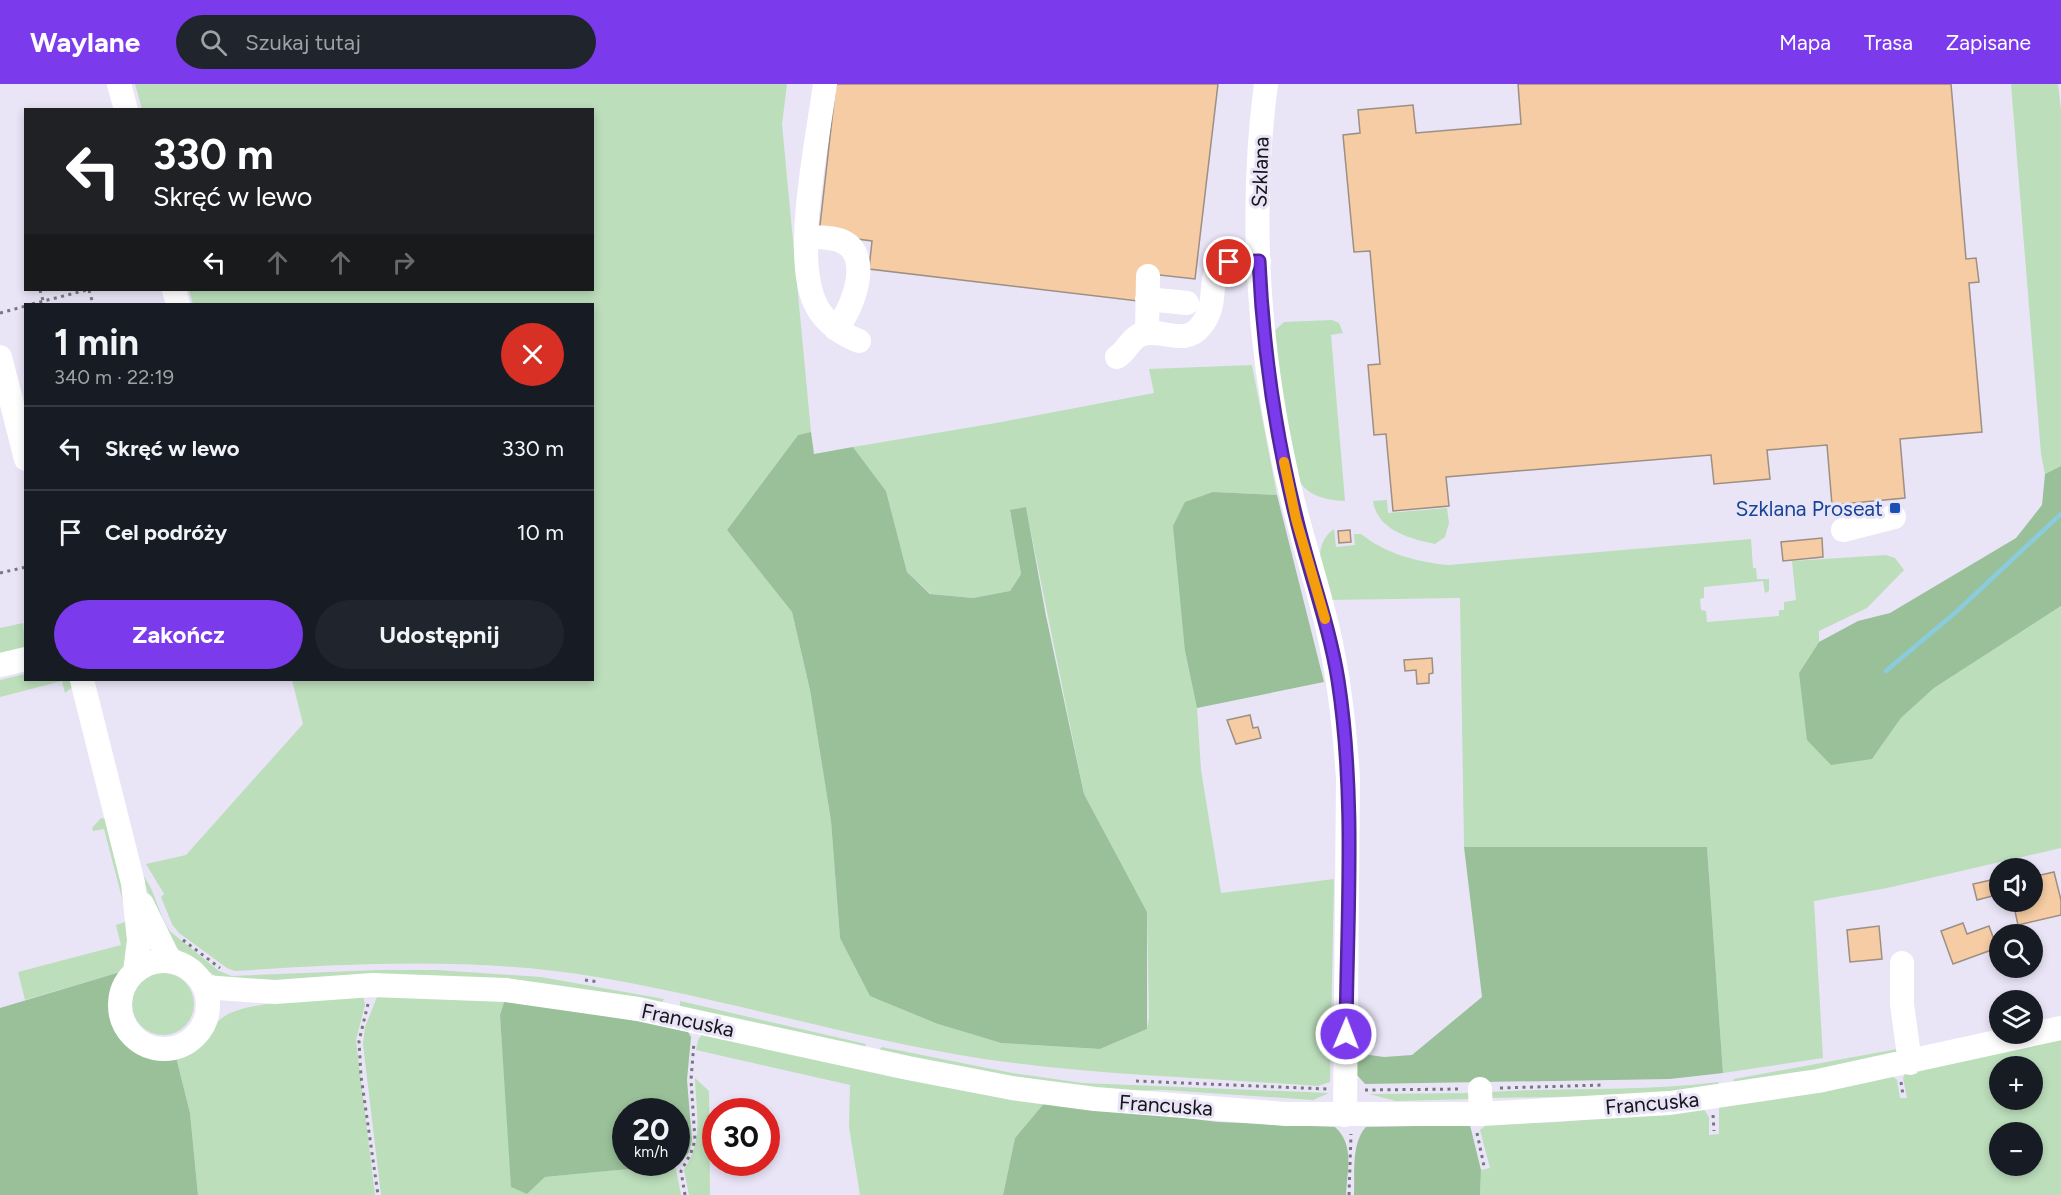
<!DOCTYPE html>
<html lang="pl">
<meta charset="utf-8">
<style>
:root{--surface:#171b24;--page:#20242c;--text:#f1f3f6;--muted:#9ea1a6;--line:#363941;--accent:#7c3aed}
body{margin:0;font-family:Figtree,sans-serif;background:var(--page);color:var(--text);height:100vh;display:flex;flex-direction:column;font-size:22px;white-space:nowrap}
*{box-sizing:border-box;margin:0}
p{font-size:20px;color:var(--muted)}
.icon{flex:none;width:33px;height:33px;fill:none;stroke:currentColor;stroke-width:2;stroke-linecap:round;stroke-linejoin:round}
.map{position:relative;flex:1;overflow:hidden}
.side{position:absolute;left:24px;top:219px;width:570px;height:378px;display:flex;flex-direction:column;background:var(--surface);border-radius:0px;box-shadow:0 3px 9px #0003}
.side>*{flex:none}
.hud{position:absolute;left:24px;top:24px;width:570px;height:183px;border-radius:0px;box-shadow:0 3px 9px #0003;background:#202124;color:#fff;overflow:hidden}
.tools{position:absolute;left:1989px;top:774px;display:grid;gap:12px}
.tools a{display:grid;place-items:center;width:54px;height:54px;border-radius:50%;background:var(--surface);box-shadow:0 3px 9px #0003;font-size:30px}
.speed{position:absolute;left:612px;top:1014px;display:flex;gap:12px;font-size:30px;font-weight:700;text-align:center}
.speed>*{display:grid;place-content:center;width:78px;height:78px;border-radius:50%;background:var(--surface);box-shadow:0 3px 9px #0003;line-height:1}
.speed small{font-size:15px;font-weight:400}
.speed .limit{border:9px solid #d22;background:#fff;color:#111}
.pin{position:absolute;display:grid;place-items:center;width:51px;height:51px;color:#fff;margin:-26px;border:3px solid #fff;border-radius:50%;box-shadow:0 2px 6px #0007}
.me{position:absolute;width:66px;margin:-33px;rotate:1deg;stroke-linejoin:round;filter:drop-shadow(0 0 4px #0008)}
.turn{display:flex;align-items:center;gap:21px;height:126px;padding:0 30px;font-size:27px}
.turn .icon{width:78px;height:78px;stroke-width:2.5}
.turn b{display:block;font-size:42px;line-height:51px}
.lanes{display:flex;align-items:center;height:57px;padding:0 30px;background:#0003;justify-content:center;gap:30px;direction:ltr}
.lanes .off{opacity:.35}
.round{display:grid;place-items:center;flex:none;width:63px;height:63px;border-radius:32px;background:var(--page)}
.overview{display:flex;align-items:center;justify-content:space-between;height:102px;padding:0 30px}
h1{font-size:36px;font-weight:700;line-height:45px}
.action{display:flex;gap:12px;margin-top:auto;padding:12px 30px}
.action a{flex:1;height:69px;border-radius:36px;background:var(--accent);color:#fff;font-size:24px;font-weight:700;line-height:69px;text-align:center}
.action a+a{background:var(--page);color:var(--text)}
ul{padding:0;list-style:none}
li{display:flex;align-items:center;gap:18px;height:84px;padding:0 30px;border-top:2px solid var(--line)}
li div{flex:1}
li b{display:block;font-size:22px}
li em{font-style:normal}
header{display:flex;align-items:center;gap:36px;box-sizing:border-box;height:84px;padding:0 30px;background:var(--accent);color:#fff}
header strong{font-size:28px}
nav{display:flex;gap:33px;margin-inline-start:auto;font-size:21px}
.search{width:420px;height:54px;background:var(--page);display:flex;align-items:center;gap:15px;box-sizing:border-box;padding:0 21px;border-radius:33px;color:var(--muted);font-size:22px}
.map>svg:first-child{display:block}
.green{fill:#bcdebb;fill-rule:evenodd}
.forest{fill:#99c098;fill-rule:evenodd}
.lines{fill:none;stroke-linecap:round;stroke-linejoin:round}
.stream{stroke:#8accdc;stroke-width:4.5}
.building{fill:#f5cca3;stroke:#9d8f83;stroke-width:1.5}
.path{stroke:#797682;stroke-width:3;stroke-dasharray:3 4.5;stroke-linecap:butt}
.minor{stroke:#fff;stroke-width:24}
.route-casing{stroke:#51269a;stroke-width:15}
.route{stroke:#7c3aed;stroke-width:10}
.slow{stroke:#f59e0b;stroke-width:10}
.transit-dot{fill:#1a4fb4;stroke:#e9e5f7;stroke-width:2}
.labels{text-anchor:middle;dominant-baseline:central;stroke-width:6;stroke-linejoin:round;paint-order:stroke}
.street-label{font-size:21px;fill:#17161c;stroke:#e9e5f7}
.transit-label{font-size:21px;fill:#164399;stroke:#e9e5f7;text-anchor:end}
</style>
<header>
<strong>Waylane</strong>
<div class="search"><svg class="icon" aria-label="search" viewBox="0 0 24 24"><circle cx="10" cy="10" r="6"/><path d="M15 15l6 6"/></svg>Szukaj tutaj</div>
<nav><a>Mapa</a><a>Trasa</a><a>Zapisane</a></nav>
</header>
<div class="map">
<svg width="2061" height="1111" viewBox="0 0 2061 1111">
<rect width="100%" height="100%" fill="#e9e5f7"/>
<!-- green -->
<path class="green" d="M135 0H787L782 40 811 348 798 351 727 446 792 528 810 606 831 737 840 854 938 940 1001 959 1100 965 1147 945 1149 933 1147 828 1084 710 1026 424 1010 427 1021 490 1010 507 973 514 931 510 907 488 886 407 853 363 996 339 1154 309 1149 285 1252 281 1277 411 1213 408 1185 567 1197 623 1201 686 1221 809 1334 795 1330 998 1318 1002C1207 994 1095 991 984 975 854 955 727 915 597 893 477 873 355 879 235 887L227 884 179 849 172 840 161 813 164 810 146 780 186 771 303 640 292 596H592V220H193L189 206H592V26L142 25Z
M2011 0H2058L2061 27V382L2045 390 2041 370Z
M1332 236 1339 239 1343 249 1331 251 1345 417C1324 416 1309 412 1297 395L1272 249 1284 238Z
M1387 416 1388 429 1447 424 1449 439 1445 453 1435 460C1410 455 1377 446 1373 417Z
M1334 445 1336 463 1355 461 1354 450H1361C1386 470 1417 478 1449 481L1751 455 1753 484H1756L1757 495H1769V507L1765 509 1763 497 1704 503V514L1700 515 1701 526 1706 527 1707 538 1779 532V526H1784V518L1796 516 1792 477 1886 471 1895 474 1904 486 1867 524 1819 547V558L1799 589 1872 675 1901 634 1934 604 2061 522V764L1887 804 1814 817 1823 974 1723 989 1707 763H1464L1460 514 1328 516C1323 492 1310 462 1334 445Z
M23 539 25 564 0 570V544Z
M25 590 26 596H72L74 602 65 609 62 597 0 613V596Z
M101 734 105 735 129 822 130 875 120 888 25 916 18 888 121 861 116 841 128 837 104 745 93 747 92 744Z
M142 790C156 807 158 831 171 848L219 887 232 892 379 886H437L541 893 664 915 661 920 275 898 215 892 178 865 169 857 155 831Z
M132 920a31 31 0 1 1 62 0a31 31 0 1 1-62 0Z
M363 911 365 921 356 956 375 1111H198L190 1029 176 973C208 961 203 947 225 932 248 917 333 913 363 911Z
M377 913 505 915 500 931 512 1103 527 1110 545 1093 675 1080 681 1111H381L363 960 365 943Z
M680 917 866 960 864 966 680 925Z
M704 948 1046 1017 1015 1054 1003 1111H860L849 1043 850 1001 696 966 698 956Z
M2061 953V1111H1480L1481 1086 1490 1084 1480 1046 1486 1041 1559 1038 1703 1024 1709 1033V1051L1719 1050V1022L1892 992 1897 996 1900 1014H1907L1903 994 1905 989ZM2000 982H2032V1016H2000ZM2000 1048H2032V1082H2000Z
M882 963 1012 989 1082 999 1329 1009 1313 1016 1164 1006 1116 1007 1009 994 879 966Z
M1897 965V973L1732 1000 1734 995Z
M695 994 709 1007 710 1111H689L684 1086C704 1054 696 1030 695 994Z
M1718 998 1719 1000 1657 1011 1490 1014V1008C1566 1003 1642 1008 1718 998Z
M1473 1009 1472 1015 1396 1017 1369 1010Z"/>
<!-- forest -->
<path class="forest" d="M811 348 814 370 853 363 886 407 907 488 930 510 973 514 1010 507 1021 490 1010 426 1026 423 1046 532 1084 710 1147 828V945L1100 965 1001 959 938 940 870 912 840 854 831 737 810 606 792 528 727 446 798 351Z
M2061 382V522L1934 604 1901 634 1872 675 1831 681 1807 656 1799 589 1819 558 1858 537 1890 529 2016 454 2042 421 2045 390Z
M1213 408 1277 411 1324 598 1197 624 1185 567 1173 442 1185 418Z
M1464 763H1707L1723 989 1670 995 1365 1000 1357 991 1355 969 1384 973 1412 971 1482 913Z
M120 888C117 895 112 902 110 910 102 951 138 980 176 973L190 1029 198 1111H0V924Z
M505 915 686 944 691 953 687 996 692 1056 689 1068 680 1080 545 1093 527 1110 511 1103 500 931ZM626 1028H676V1078H626Z
M1046 1017 1218 1038 1335 1043C1355 1061 1347 1086 1346 1111H1003L1015 1054Z
M1470 1041 1481 1086 1480 1111H1354C1355 1090 1351 1059 1366 1043Z"/>
<g class="lines">
<!-- stream -->
<path class="stream" d="M1886 587 1956 528 2061 430"/>
</g>
<!-- building -->
<path class="building" d="M836 0H1218L1195 195 1142 189 1138 217 869 185 872 157 819 150Z
M1518 0H1951L1966 175 1976 174 1979 198 1969 199 1982 348 1900 355 1905 414 1832 421 1827 361 1767 366 1770 395 1714 400 1711 371 1446 393 1449 422 1393 427 1386 350 1374 351 1368 281 1380 280 1370 167 1354 168 1343 51 1360 49 1358 26 1413 21 1416 49 1521 40Z
M1350 446 1351 458 1339 459 1338 447Z
M1822 454 1823 473 1783 477 1781 458Z
M1432 574 1433 589 1429 590V599L1417 600 1416 586 1405 587 1404 576Z
M1250 631 1253 644 1258 643 1261 654 1236 660 1227 636Z
M2054 788 2061 816V831L2018 841 2013 818H2032V793Z
M2000 794V810L1977 816 1973 800Z
M1963 839 1967 850 1989 842 1997 864 1953 880 1941 847Z
M1879 842 1882 875 1850 878 1847 846Z"/>
<g class="lines">
<!-- path -->
<path class="path" d="M40 206 44 220
M89 206 93 220
M32 220 87 206
M0 229 26 222
M0 489 26 483
M183 856 220 884
M585 896 599 898
M368 920 359 957 361 992 378 1111
M1136 997 1327 1005
M1901 998 1903 1011
M1500 1004 1604 1001
M1365 1006 1461 1005
M1713 1031 1714 1047
M1477 1049 1484 1082
M685 1111 681 1087 691 1069 695 1056 691 996 694 958
M1349 1111 1351 1050"/>
<!-- minor -->
<path class="minor" d="M119 0 126 26
M825 0C818 55 791 176 817 223 826 239 843 251 859 257
M1266 0C1249 128 1258 263 1286 388 1298 445 1318 499 1330 555 1340 601 1345 648 1348 695L1345 1031
M806 152C816 153 829 153 839 156 875 168 853 225 836 245
M174 206 178 220
M1147 215 1187 219
M1147 249 1148 192
M0 273 26 375
M1117 273C1127 267 1130 255 1140 251 1160 242 1184 264 1201 242 1228 209 1189 175 1259 177
M1843 446 1894 433
M0 581 26 575
M82 596 133 799 139 856 135 888
M142 820 170 877
M120 921a44 44 0 1 1 88 0a44 44 0 1 1-88 0Z
M1902 879V920L1910 979
M204 903 275 908 372 901 506 906 638 925 908 984 1012 1004 1095 1015 1286 1030H1481L1670 1019 1818 997 2061 944
M1480 1005 1481 1030"/>
</g>
<g class="lines">
<!-- route casing -->
<g class="route-casing">
<path id="route" d="M1229 178 1259 177C1263 263 1275 349 1296 433 1309 488 1329 540 1338 596 1356 712 1347 832 1346 950"/>
</g>
<!-- route -->
<use href="#route" class="route"/>
<!-- slow -->
<path class="slow" d="M1284 378 1296 435 1325 535"/>
</g>
<!-- markers -->
<rect class="transit-dot" x="1889" y="418" width="12" height="12" rx="3"/>
<g class="labels">
<!-- street labels -->
<g class="street-label">
<text transform="translate(1260 88) rotate(-88)">Szklana</text>
<text transform="translate(688 936) rotate(12)">Francuska</text>
<text transform="translate(1652 1019) rotate(-5)">Francuska</text>
<text transform="translate(1166 1021) rotate(4)">Francuska</text>
</g>
<!-- transit labels -->
<g class="transit-label">
<text x="1883" y="424">Szklana Proseat</text>
</g>
</g>
</svg>
<div class="tools">
<a><svg class="icon" aria-label="sound" viewBox="0 0 24 24"><path d="M4 9h4l5-4v14l-5-4H4zM17 9q2 3 0 6"/></svg></a>
<a><svg class="icon" aria-label="search" viewBox="0 0 24 24"><circle cx="10" cy="10" r="6"/><path d="M15 15l6 6"/></svg></a>
<a><svg class="icon" aria-label="layers" viewBox="0 0 24 24"><path d="M12 4l9 5-9 5-9-5zM3 14l9 5 9-5"/></svg></a>
<a>+</a>
<a>−</a>
</div>
<div class="speed"><div>20<small>km/h</small></div><div class="limit">30</div></div>
<div class="pin" style="left:1229px;top:178px;background:#d93025"><svg class="icon" aria-label="arrive" viewBox="0 0 24 24"><path d="M6 21V4h12l-3 4 3 4H6"/></svg></div>
<svg class="me" style="left:1346px;top:950px" viewBox="-20 -20 40 40"><circle r="17" fill="#7c3aed" stroke="#fff" stroke-width="3"/><path d="M0-11L8 9 0 5-8 9z" fill="#fff"/></svg>
<div class="hud">
<div class="turn"><svg class="icon" aria-label="left" viewBox="0 0 24 24"><path d="M17 20v-9H6M10 6l-5 5 5 5"/></svg><div><b>330 m</b>Skręć w lewo</div></div>
<div class="lanes"><svg class="icon" aria-label="left" viewBox="0 0 24 24"><path d="M17 20v-9H6M10 6l-5 5 5 5"/></svg><svg class="icon off" aria-label="ahead" viewBox="0 0 24 24"><path d="M12 20V5M6 11l6-6 6 6"/></svg><svg class="icon off" aria-label="ahead" viewBox="0 0 24 24"><path d="M12 20V5M6 11l6-6 6 6"/></svg><svg class="icon off" aria-label="right" viewBox="0 0 24 24"><path d="M7 20v-9h11M14 6l5 5-5 5"/></svg></div>
</div>
<section class="side">
<div class="overview"><div><h1>1 min</h1><p>340 m · 22:19</p></div><a class="round" style="background:#d93025;color:#fff"><svg class="icon" aria-label="close" viewBox="0 0 24 24"><path d="M6 6l12 12M18 6L6 18"/></svg></a></div>
<ul>
<li><svg class="icon" aria-label="left" viewBox="0 0 24 24"><path d="M17 20v-9H6M10 6l-5 5 5 5"/></svg><div><b>Skręć w lewo</b></div><em>330 m</em></li>
<li><svg class="icon" aria-label="arrive" viewBox="0 0 24 24"><path d="M6 21V4h12l-3 4 3 4H6"/></svg><div><b>Cel podróży</b></div><em>10 m</em></li>
</ul>
<div class="action"><a>Zakończ</a><a>Udostępnij</a></div>
</section>
</div>
